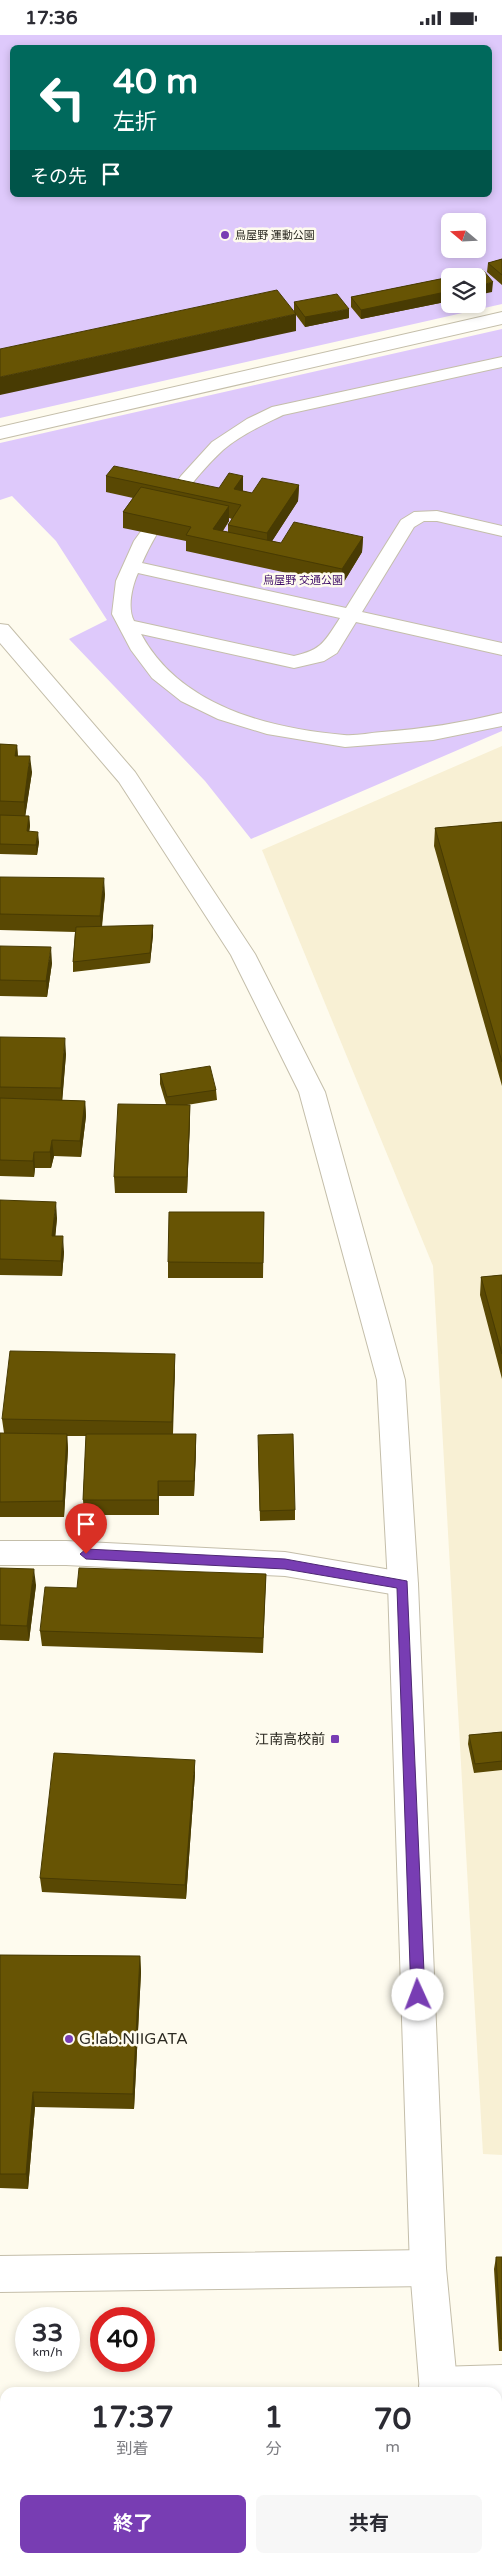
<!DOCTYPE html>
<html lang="ja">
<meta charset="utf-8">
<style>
:root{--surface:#fff;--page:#f7f7f7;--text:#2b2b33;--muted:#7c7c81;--accent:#783db3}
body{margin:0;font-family:"Varela Round","Noto Sans JP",sans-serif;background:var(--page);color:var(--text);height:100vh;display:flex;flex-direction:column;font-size:19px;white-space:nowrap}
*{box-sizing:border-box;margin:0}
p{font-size:16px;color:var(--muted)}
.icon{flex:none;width:28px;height:28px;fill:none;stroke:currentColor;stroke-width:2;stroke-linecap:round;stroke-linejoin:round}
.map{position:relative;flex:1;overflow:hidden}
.details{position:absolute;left:0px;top:2352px;width:502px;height:176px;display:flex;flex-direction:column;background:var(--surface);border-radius:15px 15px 0 0;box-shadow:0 2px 8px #0003}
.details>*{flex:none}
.top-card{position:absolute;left:10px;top:10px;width:482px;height:152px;border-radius:8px;box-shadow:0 2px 8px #0003;background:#00695c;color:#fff;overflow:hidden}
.needle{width:32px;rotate:289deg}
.fabs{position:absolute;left:441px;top:178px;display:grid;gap:10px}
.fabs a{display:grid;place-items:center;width:45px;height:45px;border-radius:8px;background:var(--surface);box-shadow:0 2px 8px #0003;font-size:25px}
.speed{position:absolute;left:15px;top:2272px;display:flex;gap:10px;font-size:25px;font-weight:700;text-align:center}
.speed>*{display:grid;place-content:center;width:65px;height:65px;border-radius:50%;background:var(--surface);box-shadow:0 2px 8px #0003;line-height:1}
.speed small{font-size:12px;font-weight:400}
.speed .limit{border:8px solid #d22;background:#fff;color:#111}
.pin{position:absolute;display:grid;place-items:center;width:42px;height:42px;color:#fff;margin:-51px -21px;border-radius:50% 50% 50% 0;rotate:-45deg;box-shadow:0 0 5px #0007}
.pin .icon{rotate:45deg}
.me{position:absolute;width:55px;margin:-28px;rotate:358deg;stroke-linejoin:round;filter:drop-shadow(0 0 4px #0008)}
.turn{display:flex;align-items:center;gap:18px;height:105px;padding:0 20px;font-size:22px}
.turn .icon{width:65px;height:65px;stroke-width:2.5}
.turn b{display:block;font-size:35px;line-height:42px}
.then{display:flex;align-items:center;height:48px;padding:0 20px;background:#0003;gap:10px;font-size:19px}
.eta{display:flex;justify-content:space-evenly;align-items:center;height:85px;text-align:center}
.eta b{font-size:30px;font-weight:700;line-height:35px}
.button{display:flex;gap:10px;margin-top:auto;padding:10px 20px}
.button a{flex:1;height:58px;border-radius:8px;background:var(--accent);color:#fff;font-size:20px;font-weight:700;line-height:58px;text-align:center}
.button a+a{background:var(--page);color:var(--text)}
.status{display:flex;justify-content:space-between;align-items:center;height:35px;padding:0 25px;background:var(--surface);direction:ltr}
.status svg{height:14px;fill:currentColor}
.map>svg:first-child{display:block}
.built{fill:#f8f0d4}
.green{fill:#dec9fb;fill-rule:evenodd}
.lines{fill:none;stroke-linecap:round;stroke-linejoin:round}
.service-casing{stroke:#c4beaa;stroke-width:2}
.minor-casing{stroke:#c4beaa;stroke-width:2}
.tertiary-casing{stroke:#c4beaa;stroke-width:2}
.service{fill:#fff;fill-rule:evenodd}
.minor{fill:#fff;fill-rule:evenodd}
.tertiary{fill:#fff;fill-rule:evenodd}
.wall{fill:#594803;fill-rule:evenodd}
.shaded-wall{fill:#483b03}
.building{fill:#675404;stroke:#483b03}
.route{fill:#783db3;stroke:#4e2874}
.poi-dot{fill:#783db3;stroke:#fefbee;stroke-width:2}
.labels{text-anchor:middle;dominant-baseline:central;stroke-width:5;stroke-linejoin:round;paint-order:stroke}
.far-poi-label{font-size:11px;fill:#2c2a22;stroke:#fefbee;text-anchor:start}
.far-park-label{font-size:11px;fill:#400e69;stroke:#fefbee}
.poi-label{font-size:14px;fill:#2c2a22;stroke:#fefbee;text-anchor:end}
.near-poi-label{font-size:16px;fill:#2c2a22;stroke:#fefbee;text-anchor:start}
</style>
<div class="status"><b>17:36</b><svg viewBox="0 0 49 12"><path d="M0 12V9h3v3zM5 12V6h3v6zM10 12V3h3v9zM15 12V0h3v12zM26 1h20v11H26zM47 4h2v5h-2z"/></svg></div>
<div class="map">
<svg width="502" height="2528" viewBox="0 0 502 2528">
<rect width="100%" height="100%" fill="#fefbee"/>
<!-- built -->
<path class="built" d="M502 711V2120L483 2119 433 1231 262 815Z"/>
<!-- green -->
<path class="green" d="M0 0H502V269L0 383ZM12 12H490V160H12ZM450 186H478V214H450ZM450 241H478V269H450Z
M502 294V696L251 804 205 746 69 604 107 585 56 506 12 461 0 465V408Z"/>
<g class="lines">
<!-- service casing -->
<g class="service-casing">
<path id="service" d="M502 322V332L283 380C263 390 240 400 223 415 192 444 159 489 142 528L346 573 401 485 414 477 437 476 502 491V501L437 486H424L414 492 362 577 502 608V620L356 587 337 618 324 626 294 633 141 599C180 671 267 693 344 700 356 701 369 698 382 697 423 694 462 688 502 678V691L433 705 345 712 267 699 218 684 181 666 152 643 131 615 112 579 116 546 134 506 181 441 212 407 247 384 272 372ZM138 538 340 583C325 606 322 615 294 621L134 586C127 573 132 551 138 538Z"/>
</g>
<!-- minor casing -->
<g class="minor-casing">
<path id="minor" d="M502 277V289L0 404V392Z
M0 1506H66L285 1517 403 1537 414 1540 418 1549 414 1558 403 1561 285 1541 66 1530H0Z
M428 2215 441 2220 446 2233 441 2246 428 2251 0 2257V2221Z
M502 2330V2368H498V2358H422L419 2351 425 2338 438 2332Z"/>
</g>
<!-- tertiary casing -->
<g class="tertiary-casing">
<path id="tertiary" d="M0 589 8 590 135 737 255 919 325 1057 405 1345 418 1549 446 2233 458 2358H420L410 2233 388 1549 377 1345 299 1057 231 920 119 747 0 608Z
M426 2524H464V2528H426Z"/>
</g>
<!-- service -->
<use href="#service" class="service"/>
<!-- minor -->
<use href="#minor" class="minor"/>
<!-- tertiary -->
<use href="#tertiary" class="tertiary"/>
</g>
<!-- wall -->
<path class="wall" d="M502 224V250L487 237 488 228Z
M450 242V266L361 284 351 272V262Z
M294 267 349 283 305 292 296 280V296L294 276Z
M106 441 219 453 243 441V456L252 458 299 450 298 466 272 506 281 508 363 502 362 517 342 550 186 516V506L123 493V477L133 463 106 457ZM229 483 232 484 228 490V497L223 496 229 486Z
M0 709 17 710 18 721 32 737 25 781H29L30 791 29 796 39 807 37 820 0 819Z
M502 787V1051L434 811 435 793Z
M0 842 105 859 102 892 153 890V900L150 928 73 937V927L75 897 0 895Z
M0 911 52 928 47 962 0 961Z
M0 1002 66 1019 62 1065 85 1066 86 1081 81 1122 54 1121 51 1133H35L34 1142 0 1141Z
M160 1039 216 1055 217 1065 187 1070H190V1086L187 1158H115L114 1142 166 1069 160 1049Z
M0 1165 57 1183 55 1201 64 1217 62 1241 0 1240Z
M264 1177 263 1243H168V1227Z
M502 1240V1344L480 1260 481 1242Z
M175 1334 173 1399H196V1415L194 1461H159V1480H84L83 1465 86 1401H67L68 1414 64 1482H0V1398H4L2 1384Z
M258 1410 295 1475V1485L260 1486Z
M0 1533 36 1550 29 1606 0 1605Z
M266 1539 263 1618 42 1611 40 1596 77 1553Z
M502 1697V1735L474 1738 468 1709 469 1700Z
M195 1739 186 1864 42 1857 40 1843Z
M0 1920 140 1921 141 1937 134 2074 35 2072 28 2154 0 2153Z
M496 2222H502V2316H499L494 2234Z"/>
<!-- shaded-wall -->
<path class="shaded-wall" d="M493 247 492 257 478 260V251Z
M450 256V266L361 284V275Z
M349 274V283L305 292V282Z
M296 279V296L0 360V342Z
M243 441V457L234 454Z
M299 450 298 466 267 514V498Z
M229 471V486L215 507 213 494Z
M363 502 362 517 342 550V534Z
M17 710 18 726 15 721Z
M30 721 32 737 25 783 24 767Z
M29 781 30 791 28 806 27 796Z
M38 797 39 807 37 820 36 810Z
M104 843 105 859 101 897 100 881Z
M153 890V900L150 928V918Z
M51 912 52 928 47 962 46 946Z
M65 1003 66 1019 62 1069 61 1053Z
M85 1066 86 1081 81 1122 80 1106Z
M190 1070V1086L187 1158V1142Z
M52 1105 54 1121 51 1133 50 1117Z
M34 1117 35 1133 34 1142 33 1126Z
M56 1167 57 1183 54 1217 52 1201Z
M63 1201 64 1217 62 1241 61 1226Z
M175 1319V1334L172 1402V1387Z
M67 1399 68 1414 64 1482 63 1466Z
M196 1399V1415L194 1461V1446Z
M158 1446 159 1461V1480L158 1465Z
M34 1534 36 1550 29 1606 27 1591Z
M195 1725V1739L186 1864 185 1850Z
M140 1921 141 1937 134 2074 133 2059Z
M33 2057 35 2072 28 2154 26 2139Z"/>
<!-- building -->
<path class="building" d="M502 224V240L488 228Z
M483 235 493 247 478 251V241H454Z
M450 242V256L361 275 351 262Z
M277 255 296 279 0 342V314Z
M337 259 349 274 305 282 294 267Z
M114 431 219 453 229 438 243 441 234 454 252 458 262 443 299 450 267 498 228 490 241 470 106 441Z
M141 452 229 471 213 494 281 508 294 487 363 502 342 534 186 500 191 492 123 477Z
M0 709 17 710 15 721H30L24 767 0 766Z
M0 780 29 781 27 796 38 797 36 810 0 809Z
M502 787V1027L435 793Z
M0 842 104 843 100 881 0 879Z
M153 890 150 918 73 927 76 892Z
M0 911 51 912 46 946 0 945Z
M0 1002 65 1003 61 1053 0 1052Z
M210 1031 216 1055 167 1062 160 1039Z
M0 1063 85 1066 80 1106 52 1105 50 1117H34L33 1126 0 1125Z
M118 1069 190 1070 187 1142H114Z
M0 1165 56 1167 52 1201H63L61 1226 0 1224Z
M169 1177H264L263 1228 168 1227Z
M502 1240V1319L481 1242Z
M10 1316 175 1319 172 1387 2 1384Z
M0 1398 67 1399 63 1466 0 1467Z
M86 1399H196L194 1446H158V1465H83Z
M293 1399 295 1475 260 1476 258 1400Z
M0 1533 34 1534 27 1591 0 1590Z
M79 1533 266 1539 263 1603 40 1596 45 1552 77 1553Z
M502 1697V1726L475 1729 469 1700Z
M54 1718 195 1725 185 1850 40 1843Z
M0 1920 140 1921 133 2059 33 2057 26 2139H0Z
M496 2222H502V2304H501Z"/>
<!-- route -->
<path class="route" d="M86 1514 285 1524 407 1546 425 1960 423 1964 418 1966 413 1964 411 1960 397 1553 285 1534 86 1524 80 1519Z"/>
<!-- markers -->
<g class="poi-dot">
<circle cx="225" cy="200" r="5"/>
<rect x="330" y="1699" width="10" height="10" rx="2.5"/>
<circle cx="69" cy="2004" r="5"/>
</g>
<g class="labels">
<!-- far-poi labels -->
<g class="far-poi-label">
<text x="235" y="200">鳥屋野 運動公園</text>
</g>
<!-- far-park labels -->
<g class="far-park-label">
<text x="303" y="545">鳥屋野 交通公園</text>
</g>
<!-- poi labels -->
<g class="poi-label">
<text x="325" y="1704">江南高校前</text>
</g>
<!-- near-poi labels -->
<g class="near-poi-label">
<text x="79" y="2004">G.lab.NIIGATA</text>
</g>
</g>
</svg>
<div class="fabs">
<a><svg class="needle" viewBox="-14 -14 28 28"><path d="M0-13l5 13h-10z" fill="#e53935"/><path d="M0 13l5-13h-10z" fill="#7c7c81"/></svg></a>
<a><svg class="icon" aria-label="layers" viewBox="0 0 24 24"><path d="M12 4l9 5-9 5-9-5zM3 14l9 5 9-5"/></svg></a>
</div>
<div class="speed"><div>33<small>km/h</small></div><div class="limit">40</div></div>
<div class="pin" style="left:86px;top:1519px;background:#d93025"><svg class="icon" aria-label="arrive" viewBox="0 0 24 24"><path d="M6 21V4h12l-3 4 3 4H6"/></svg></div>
<svg class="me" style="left:418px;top:1960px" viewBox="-20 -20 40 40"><circle r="19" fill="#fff"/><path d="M0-13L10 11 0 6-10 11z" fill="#783db3"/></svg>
<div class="top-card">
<div class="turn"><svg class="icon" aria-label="left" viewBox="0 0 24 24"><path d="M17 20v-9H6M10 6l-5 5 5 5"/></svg><div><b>40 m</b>左折</div></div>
<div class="then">その先<svg class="icon" aria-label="arrive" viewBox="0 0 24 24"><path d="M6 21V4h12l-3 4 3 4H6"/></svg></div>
</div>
<section class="details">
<div class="eta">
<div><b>17:37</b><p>到着</p></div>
<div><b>1</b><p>分</p></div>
<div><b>70</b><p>m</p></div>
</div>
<div class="button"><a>終了</a><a>共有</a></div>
</section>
</div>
